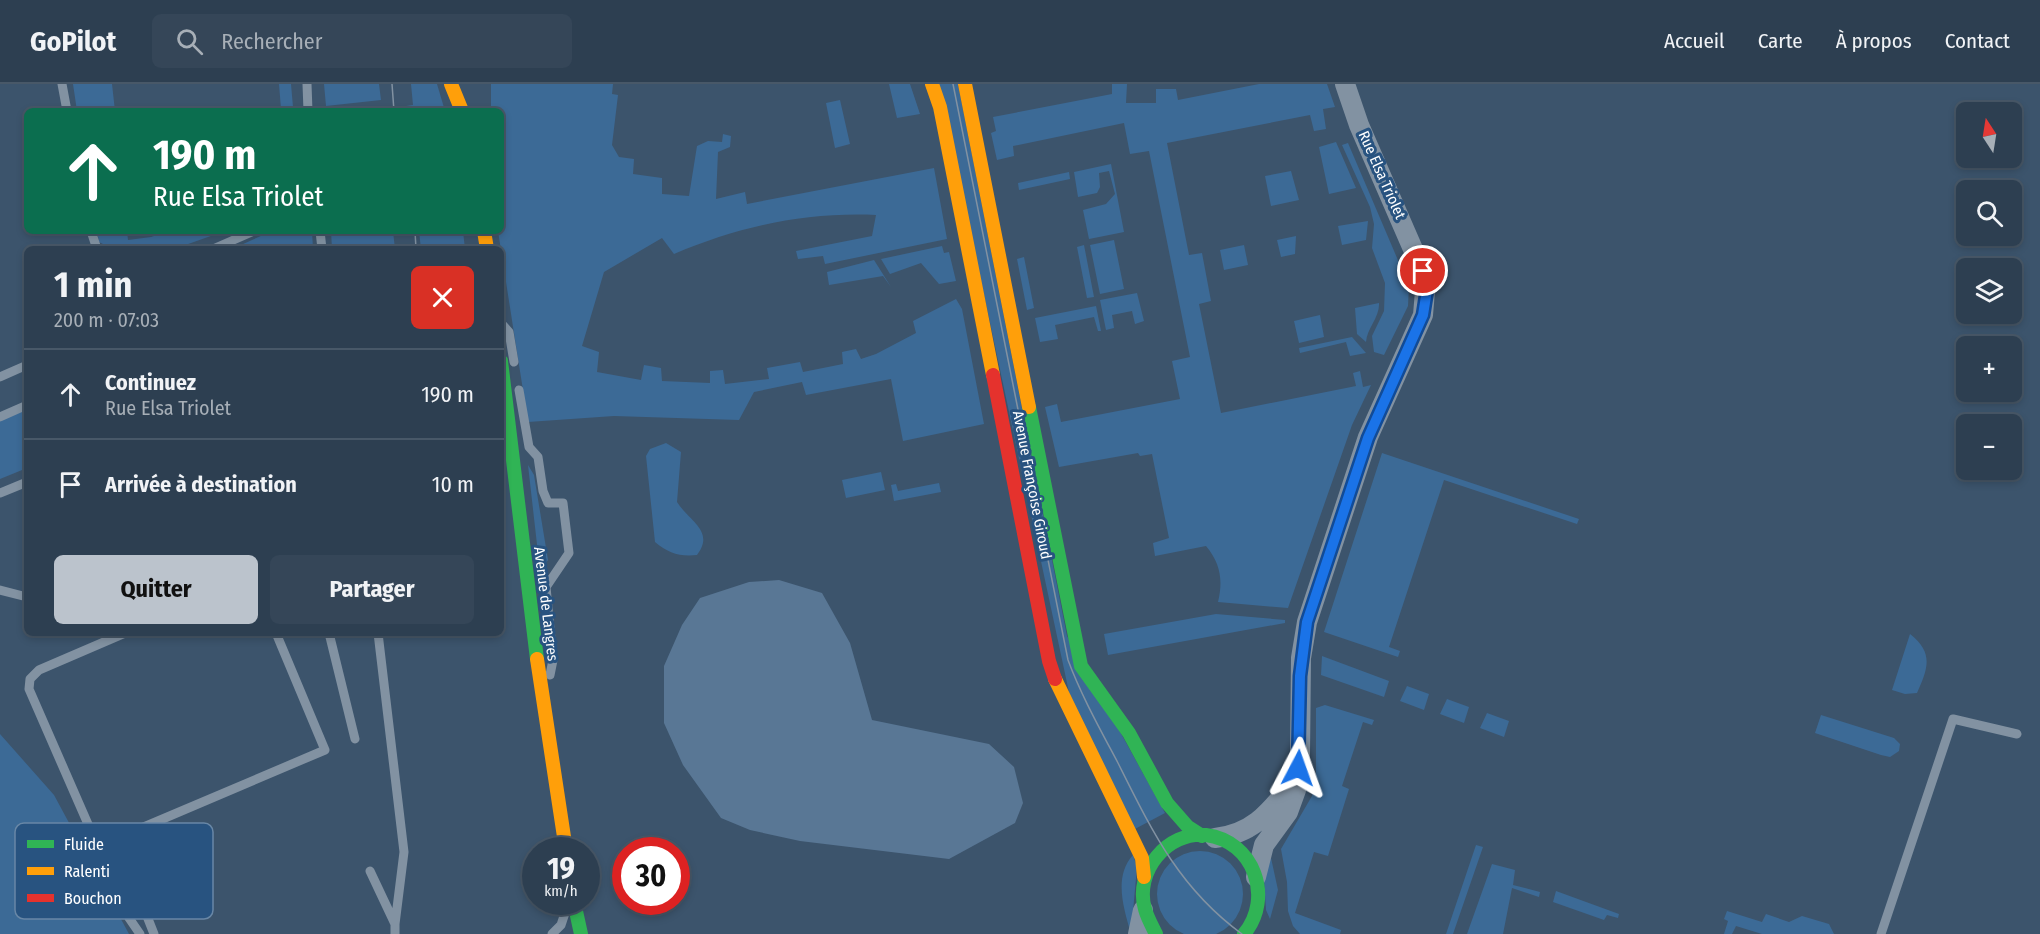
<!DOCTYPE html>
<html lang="fr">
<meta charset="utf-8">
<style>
:root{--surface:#2d3f51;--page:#354658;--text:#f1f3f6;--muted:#a7afb7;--line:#485868;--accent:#bbc3cc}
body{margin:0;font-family:"Fira Sans Condensed",sans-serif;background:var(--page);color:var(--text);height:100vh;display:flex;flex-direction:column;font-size:22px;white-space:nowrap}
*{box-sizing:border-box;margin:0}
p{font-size:20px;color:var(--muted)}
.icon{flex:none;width:33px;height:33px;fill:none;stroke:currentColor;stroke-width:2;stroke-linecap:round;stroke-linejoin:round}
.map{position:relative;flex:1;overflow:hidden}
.panel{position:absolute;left:24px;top:162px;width:480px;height:390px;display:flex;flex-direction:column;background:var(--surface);border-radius:9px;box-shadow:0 3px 9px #0003,0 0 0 2px var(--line)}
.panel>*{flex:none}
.banner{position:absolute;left:24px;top:24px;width:480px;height:126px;border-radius:9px;box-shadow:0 3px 9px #0003,0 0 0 2px var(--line);background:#0b6e4f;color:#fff;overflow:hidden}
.needle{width:39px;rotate:348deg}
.controls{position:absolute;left:1956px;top:18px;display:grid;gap:12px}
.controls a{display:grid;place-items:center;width:66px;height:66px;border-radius:9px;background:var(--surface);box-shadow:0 3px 9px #0003,0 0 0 2px var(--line);font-size:30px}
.speed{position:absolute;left:522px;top:753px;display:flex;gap:12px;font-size:30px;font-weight:700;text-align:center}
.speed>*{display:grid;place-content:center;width:78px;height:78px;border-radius:50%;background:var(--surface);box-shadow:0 3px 9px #0003,0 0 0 2px var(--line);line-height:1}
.speed small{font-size:15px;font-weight:400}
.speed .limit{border:9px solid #d22;background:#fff;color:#111}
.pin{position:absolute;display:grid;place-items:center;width:51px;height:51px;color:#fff;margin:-26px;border:3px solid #fff;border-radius:50%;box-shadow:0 2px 6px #0007}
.me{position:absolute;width:66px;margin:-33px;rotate:4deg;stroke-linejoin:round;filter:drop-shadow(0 0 4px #0008)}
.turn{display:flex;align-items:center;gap:21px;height:126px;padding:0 30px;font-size:27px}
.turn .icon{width:78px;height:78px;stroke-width:2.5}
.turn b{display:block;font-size:42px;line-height:51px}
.round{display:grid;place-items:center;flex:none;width:63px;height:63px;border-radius:9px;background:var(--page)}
.overview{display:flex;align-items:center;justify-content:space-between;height:102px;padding:0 30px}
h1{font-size:36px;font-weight:700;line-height:45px}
.action{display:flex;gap:12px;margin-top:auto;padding:12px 30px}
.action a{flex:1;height:69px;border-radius:9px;background:var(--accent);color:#111;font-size:24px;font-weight:700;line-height:69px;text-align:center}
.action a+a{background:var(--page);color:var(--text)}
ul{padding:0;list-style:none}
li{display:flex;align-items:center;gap:18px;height:90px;padding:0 30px;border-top:2px solid var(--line)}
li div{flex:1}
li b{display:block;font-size:22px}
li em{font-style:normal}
header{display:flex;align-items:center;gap:36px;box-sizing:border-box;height:84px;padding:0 30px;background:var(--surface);border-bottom:2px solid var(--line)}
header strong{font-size:28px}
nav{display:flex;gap:33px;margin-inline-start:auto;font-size:21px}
.search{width:420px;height:54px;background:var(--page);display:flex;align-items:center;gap:15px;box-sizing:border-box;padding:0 21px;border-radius:9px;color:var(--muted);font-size:22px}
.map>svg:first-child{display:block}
.green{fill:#3c6a96}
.water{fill:#597795}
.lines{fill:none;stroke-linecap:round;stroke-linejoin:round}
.lane{stroke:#8292a2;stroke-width:9}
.street{stroke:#8292a2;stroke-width:20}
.fast{stroke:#30b455;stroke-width:14}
.slow{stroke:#ff9f0a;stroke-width:14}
.jam{stroke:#e5322d;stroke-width:14}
.tram{stroke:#8292a2;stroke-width:1.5}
.route-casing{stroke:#114b97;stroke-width:15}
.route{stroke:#1a73e8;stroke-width:10}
.labels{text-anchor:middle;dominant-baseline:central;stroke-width:6;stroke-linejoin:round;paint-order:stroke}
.street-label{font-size:15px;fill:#fff;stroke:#285380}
.key{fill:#285380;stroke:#6887a6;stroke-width:1.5}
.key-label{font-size:16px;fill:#fff}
</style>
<header>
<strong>GoPilot</strong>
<div class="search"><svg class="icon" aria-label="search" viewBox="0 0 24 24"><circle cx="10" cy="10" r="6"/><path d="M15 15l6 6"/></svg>Rechercher</div>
<nav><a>Accueil</a><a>Carte</a><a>À propos</a><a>Contact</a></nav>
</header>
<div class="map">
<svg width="2040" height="850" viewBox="0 0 2040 850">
<rect width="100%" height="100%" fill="#3c546c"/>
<!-- green -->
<path class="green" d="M73 0H112L115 27H77Z
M279 0H291L293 23 281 25Z
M324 0H379L381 16 326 22Z
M411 0H437L445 27H407L406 22 413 21Z
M491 0H613L612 10 618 11 612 61 619 73 634 75 633 90 662 94V110L689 112 697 62 708 57 722 58 723 50 731 52 730 63 718 68 716 115 745 108 747 120 934 84 947 155 825 180 823 172 798 175 796 167 872 152 876 131C805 128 740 142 674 170L662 154 604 188 582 262 599 268 597 288 641 296 644 281 661 284 662 297 710 299V287L723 286 725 300 769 295 767 284 800 278 803 288 843 280 842 268 856 265 861 275 876 270 916 249 913 237 956 215 962 225 984 340 903 357 891 295 806 311 802 298 754 308 739 336 614 332 528 338 498 147H501V27H491Z
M889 0H910L920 30 897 34Z
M939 0H958L1067 552 1165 729 1133 746 1070 613Z
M1112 0H1127L1126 19H1156V5H1176L1178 16 1259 0H1327L1335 23 1323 25 1326 45 1314 47 1310 31 1167 59 1189 171 1202 169 1211 217 1199 220 1221 329 1356 302 1353 289 1360 287 1363 303 1371 301 1352 341 1288 524 1218 518C1223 497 1221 480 1206 462L1155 472 1153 459 1169 454 1152 370 1140 372 1138 369 1059 383 1045 323 1057 320 1061 338 1180 315 1172 277 1190 273 1149 67 1130 70 1124 39 1013 62 1014 72 997 76 991 49 996 47 993 33 1112 10Z
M840 16 850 60 835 64 826 19Z
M1336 58 1356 104 1329 110 1319 63Z
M1348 59 1409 202 1408 222 1384 271 1374 268 1372 252 1384 227 1385 199 1372 164 1374 140 1370 123 1342 61Z
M1111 80 1124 148 1089 155 1083 126 1106 120 1115 110 1109 87 1099 89 1100 103 1097 109 1078 113 1074 88Z
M1291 87 1299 116 1271 122 1265 92Z
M1069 88 1070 95 1019 106 1018 99Z
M1368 137 1366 156 1342 161 1338 142Z
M97 147H127L128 156 151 153 169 147H225L174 165 111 164 99 158Z
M272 147H312L313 165H232Z
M331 147H393L395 165H332Z
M419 147H463L465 165H421Z
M1296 152 1295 170 1281 173 1277 156Z
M1114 156 1124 205 1100 210 1090 161Z
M1084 161 1094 213 1087 214 1077 163Z
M1244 161 1248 181 1224 186 1220 166Z
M942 162 944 169 949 168 956 197 939 200 921 179 890 190 881 175Z
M1024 173 1034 224 1027 226 1017 175Z
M874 176 891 203 883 192 829 201 827 188Z
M1137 209 1144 237 1135 240 1132 227 1112 231 1114 244 1106 246 1100 216Z
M1379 219C1380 233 1367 244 1366 258L1357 250 1355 224Z
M1096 222 1101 247H1098L1094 233 1055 241 1058 255 1040 258 1035 234Z
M1320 231 1324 253 1299 259 1294 237Z
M1352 253 1366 269 1350 272 1346 258 1300 269 1299 264Z
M27 319V384L0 395V329Z
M666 359 681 368 677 418C690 438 715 447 697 471 680 473 668 469 655 458L646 372 650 365Z
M1382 369 1579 435 1577 440 1444 396 1389 563 1400 567 1398 573 1324 548Z
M528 381 534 391 548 476 540 487Z
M881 388 885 406 846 414 842 396Z
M939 399 941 408 894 417 891 401 896 400 898 407Z
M1216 530 1285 536V539L1108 571 1104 550Z
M1910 550C1934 569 1928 584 1917 609L1905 610 1892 606Z
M1322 572 1389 597 1384 613 1321 591Z
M1407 602 1429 610 1424 626 1400 617Z
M1447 615 1469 623 1464 639 1440 630Z
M1325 621 1374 636 1372 641 1363 638 1342 702 1349 705 1328 772 1314 768 1295 829 1341 846 1340 850H1300L1293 842 1288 827 1287 798 1281 765 1312 712 1316 689V624Z
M1487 629 1509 637 1504 653 1480 644Z
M1821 631 1894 654 1900 660 1899 667 1890 673 1881 671 1815 649Z
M0 650 54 711 129 850H0Z
M1476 761 1483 763 1453 850H1446Z
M1157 810a43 43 0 1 1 86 0a43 43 0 1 1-86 0Z
M1133 771 1137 783 1131 850C1124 825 1113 793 1133 771Z
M1271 774 1278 806 1270 835 1266 826 1263 782Z
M1492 780 1515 786 1513 801 1540 808 1539 813 1512 804 1503 850H1467Z
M1556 807 1619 830 1618 834 1607 831 1604 836 1553 818Z
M1727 827 1762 838 1766 830 1789 838 1802 832 1829 840 1834 850H1762L1736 842 1732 850H1724L1728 837 1724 835Z"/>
<!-- water -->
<path class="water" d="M779 496 822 509 850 559 872 636 989 660 1014 683 1023 719 1015 739 949 775 800 757 750 746 721 734 683 681 664 639V582L682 541 700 514 749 498Z"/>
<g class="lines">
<!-- lane -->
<path class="lane" d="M62 0 67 27
M307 0 308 27
M91 147 97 165
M320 147 322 165
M213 165 254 147
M501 239 509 248 514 278
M0 293 27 281
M519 306 529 363 538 373 543 407 548 419H563L569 469 546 503 553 576 550 591
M0 333 27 321
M0 409 27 398
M0 506 27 513
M125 549 39 586 30 595 29 605 129 834 140 850
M329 549 355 655
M378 549 404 768 395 840
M370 787 395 840V850
M154 850 124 774C126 761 129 753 139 745L325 666 276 549
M552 850 561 841 566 826
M1881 850 1953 635 2017 650"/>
<!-- street -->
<path class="street" d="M1215 754C1254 750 1270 727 1294 698
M1256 793 1264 761 1288 728 1296 706 1300 671 1301 574 1307 538 1368 353 1423 231 1426 195 1359 41 1345 0
M1138 850 1143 826"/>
<!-- fast -->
<path class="fast" d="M501 277 537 575
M1029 323 1081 582 1129 649 1167 719 1188 743 1202 752
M574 818 581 850
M1156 850C1152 842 1147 833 1145 825 1134 788 1167 747 1206 751 1254 757 1274 814 1244 850"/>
<!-- slow -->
<path class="slow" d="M451 0 462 27
M932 0 940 23 993 291
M965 0 1029 323
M484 147 487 165
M537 575 566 766
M1055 595 1142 774 1144 793"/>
<!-- jam -->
<path class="jam" d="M993 291 1049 577 1055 595"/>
<!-- tram -->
<path class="tram" d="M392 0 394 27
M953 0 1068 576C1081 611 1100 645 1118 679 1152 747 1179 804 1242 850
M415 147 416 165"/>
</g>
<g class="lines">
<!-- route casing -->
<g class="route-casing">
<path id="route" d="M1298 684 1300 592 1307 538 1368 354 1423 231 1427 206 1423 187"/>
</g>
<!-- route -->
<use href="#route" class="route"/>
</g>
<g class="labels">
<!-- street labels -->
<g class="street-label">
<text transform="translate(1382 91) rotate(66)">Rue Elsa Triolet</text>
<text transform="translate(1032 401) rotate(79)">Avenue Françoise Giroud</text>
<text transform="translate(546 520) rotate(83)">Avenue de Langres</text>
</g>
</g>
<!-- legend -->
<rect x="15" y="739" width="198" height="96" rx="9" class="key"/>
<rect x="27" y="756" width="27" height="8" fill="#30b455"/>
<rect x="27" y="783" width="27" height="8" fill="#ff9f0a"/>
<rect x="27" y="810" width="27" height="8" fill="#e5322d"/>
<g class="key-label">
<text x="64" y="766">Fluide</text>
<text x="64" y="793">Ralenti</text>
<text x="64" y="820">Bouchon</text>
</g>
</svg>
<div class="controls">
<a><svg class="needle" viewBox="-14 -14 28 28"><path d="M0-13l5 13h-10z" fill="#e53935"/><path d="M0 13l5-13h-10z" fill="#a7afb7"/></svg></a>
<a><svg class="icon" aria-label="search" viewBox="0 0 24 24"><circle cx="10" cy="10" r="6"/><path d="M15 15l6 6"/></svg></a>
<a><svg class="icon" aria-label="layers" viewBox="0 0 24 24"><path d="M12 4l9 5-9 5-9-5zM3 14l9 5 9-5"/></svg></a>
<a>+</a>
<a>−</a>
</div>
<div class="speed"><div>19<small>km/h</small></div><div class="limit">30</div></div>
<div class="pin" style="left:1423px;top:187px;background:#d93025"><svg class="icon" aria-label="arrive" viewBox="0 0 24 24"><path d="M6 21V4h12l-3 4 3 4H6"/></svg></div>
<svg class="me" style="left:1298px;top:684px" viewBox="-20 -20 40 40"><path d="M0-17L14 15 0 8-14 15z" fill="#1a73e8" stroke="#fff" stroke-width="4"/></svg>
<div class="banner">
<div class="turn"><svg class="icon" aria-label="ahead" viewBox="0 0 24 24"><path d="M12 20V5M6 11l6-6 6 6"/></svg><div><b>190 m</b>Rue Elsa Triolet</div></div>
</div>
<section class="panel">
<div class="overview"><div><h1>1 min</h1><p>200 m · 07:03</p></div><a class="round" style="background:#d93025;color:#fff"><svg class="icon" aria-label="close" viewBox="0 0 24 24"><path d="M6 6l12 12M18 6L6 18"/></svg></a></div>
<ul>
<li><svg class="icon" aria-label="ahead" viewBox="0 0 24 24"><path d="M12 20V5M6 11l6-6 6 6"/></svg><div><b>Continuez</b><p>Rue Elsa Triolet</p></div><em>190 m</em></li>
<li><svg class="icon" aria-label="arrive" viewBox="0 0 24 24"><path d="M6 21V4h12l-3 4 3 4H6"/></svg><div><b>Arrivée à destination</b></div><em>10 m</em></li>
</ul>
<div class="action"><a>Quitter</a><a>Partager</a></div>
</section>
</div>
